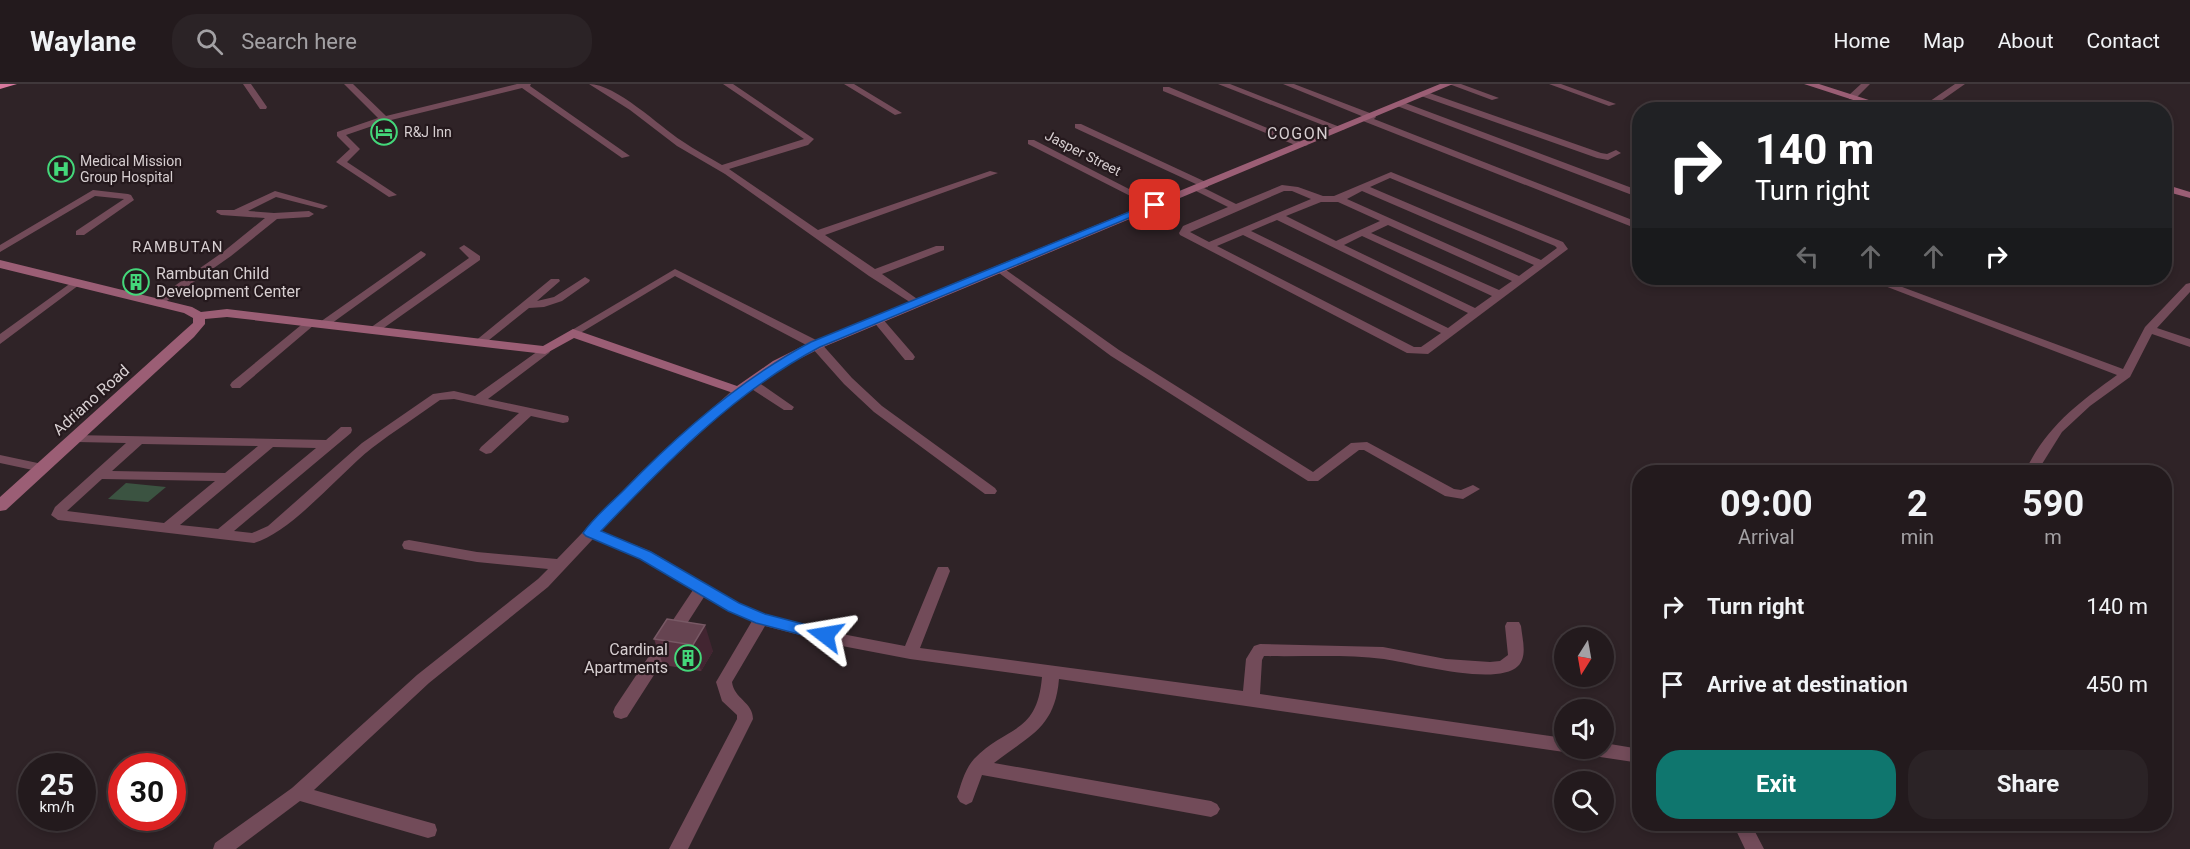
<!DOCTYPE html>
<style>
:root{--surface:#231a1d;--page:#2b2326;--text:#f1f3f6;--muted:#a3a1a4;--line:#40383b;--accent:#0f766e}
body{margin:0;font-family:Roboto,sans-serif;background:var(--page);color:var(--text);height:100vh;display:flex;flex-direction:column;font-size:22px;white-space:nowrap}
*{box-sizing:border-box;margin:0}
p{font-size:20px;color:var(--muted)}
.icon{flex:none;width:33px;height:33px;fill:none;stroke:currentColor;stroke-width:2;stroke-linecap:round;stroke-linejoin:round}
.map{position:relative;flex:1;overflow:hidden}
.drawer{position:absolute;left:1632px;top:381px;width:540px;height:366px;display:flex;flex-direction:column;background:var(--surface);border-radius:24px;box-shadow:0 3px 9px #0003,0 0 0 2px var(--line)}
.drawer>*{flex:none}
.guide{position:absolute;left:1632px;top:18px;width:540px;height:183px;border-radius:24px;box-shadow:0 3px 9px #0003,0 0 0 2px var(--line);background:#202124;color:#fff;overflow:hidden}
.needle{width:39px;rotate:191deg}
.buttons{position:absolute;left:1554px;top:543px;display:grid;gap:12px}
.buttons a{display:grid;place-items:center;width:60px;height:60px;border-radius:50%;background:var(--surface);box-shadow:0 3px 9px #0003,0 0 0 2px var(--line);font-size:30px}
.speed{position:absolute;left:18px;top:669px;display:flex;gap:12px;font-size:30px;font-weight:700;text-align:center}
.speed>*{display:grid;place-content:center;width:78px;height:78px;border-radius:50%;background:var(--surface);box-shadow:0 3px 9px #0003,0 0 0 2px var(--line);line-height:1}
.speed small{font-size:15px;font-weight:400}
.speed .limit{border:9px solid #d22;background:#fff;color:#111}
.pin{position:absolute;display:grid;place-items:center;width:51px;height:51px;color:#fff;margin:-26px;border-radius:12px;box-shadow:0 3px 9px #0006}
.me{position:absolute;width:66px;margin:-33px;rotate:284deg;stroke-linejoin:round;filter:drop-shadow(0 0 4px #0008)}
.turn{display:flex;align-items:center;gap:21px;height:126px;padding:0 24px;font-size:27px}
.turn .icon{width:78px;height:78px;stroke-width:2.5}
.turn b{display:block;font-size:42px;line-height:51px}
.lanes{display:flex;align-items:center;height:57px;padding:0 24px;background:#0003;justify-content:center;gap:30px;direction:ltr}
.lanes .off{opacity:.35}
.eta{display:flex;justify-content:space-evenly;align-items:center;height:102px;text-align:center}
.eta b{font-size:36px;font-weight:700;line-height:42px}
.button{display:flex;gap:12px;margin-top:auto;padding:12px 24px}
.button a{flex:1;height:69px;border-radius:24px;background:var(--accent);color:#fff;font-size:24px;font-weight:700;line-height:69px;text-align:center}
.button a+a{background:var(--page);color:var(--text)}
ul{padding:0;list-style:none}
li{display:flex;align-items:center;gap:18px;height:78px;padding:0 24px}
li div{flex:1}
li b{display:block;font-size:22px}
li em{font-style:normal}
header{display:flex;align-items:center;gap:36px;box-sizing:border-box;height:84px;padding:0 30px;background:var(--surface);border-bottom:2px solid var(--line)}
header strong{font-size:28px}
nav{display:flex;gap:33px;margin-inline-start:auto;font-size:21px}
.search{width:420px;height:54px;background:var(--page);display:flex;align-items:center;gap:15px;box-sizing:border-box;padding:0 21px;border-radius:24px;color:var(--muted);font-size:22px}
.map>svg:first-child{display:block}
.green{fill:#3b5341}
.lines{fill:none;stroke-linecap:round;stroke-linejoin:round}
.street{fill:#724b59;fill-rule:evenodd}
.secondary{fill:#9b5e75;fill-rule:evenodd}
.highway{fill:#d8799e;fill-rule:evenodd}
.wall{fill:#593342}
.shaded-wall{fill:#422531}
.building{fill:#664451;stroke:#785965;stroke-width:1.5}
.route{fill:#1a73e8;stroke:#114b97;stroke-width:1.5}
.labels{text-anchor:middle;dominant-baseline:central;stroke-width:4.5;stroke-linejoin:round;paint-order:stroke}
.far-poi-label{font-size:14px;fill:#d7cfd1;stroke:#25191d;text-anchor:start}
.far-street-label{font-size:14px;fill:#d7cfd1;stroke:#25191d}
.far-neighbourhood-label{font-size:15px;letter-spacing:1.5px;fill:#d7cfd1;stroke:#25191d}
.far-quarter-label{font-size:16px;letter-spacing:1.5px;fill:#d7cfd1;stroke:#25191d}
.poi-label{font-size:16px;fill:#d7cfd1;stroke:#25191d;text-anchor:start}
.street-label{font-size:16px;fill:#d7cfd1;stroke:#25191d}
</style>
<header>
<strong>Waylane</strong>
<div class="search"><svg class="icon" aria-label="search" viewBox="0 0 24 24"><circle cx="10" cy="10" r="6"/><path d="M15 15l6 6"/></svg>Search here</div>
<nav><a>Home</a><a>Map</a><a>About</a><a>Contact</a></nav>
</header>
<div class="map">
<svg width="2190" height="765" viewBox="0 0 2190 765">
<rect width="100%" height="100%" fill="#2f2327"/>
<!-- green -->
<path class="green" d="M126 399 166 403 148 418 108 415Z"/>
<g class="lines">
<!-- street -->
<path class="street" d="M243 0H251L267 23 266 25H260Z
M344 0H353L386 32 517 0H531L530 2 630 72 622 74 522 4 387 37 346 51 360 65 347 78 397 111 389 113 336 78 350 65 337 52V48L378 34Z
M589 0C616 0 659 42 682 57 695 66 709 73 722 81L804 55 723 0H733L814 55 808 61 729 85 818 146 990 87 998 89 825 151 875 185 936 162H944V166L882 190 920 217 922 219 916 222 869 192 725 90 677 62 630 26Z
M844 0H854L902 29 895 31Z
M1218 0H1230L1345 45 1338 47Z
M1283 0H1294L1375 31 1376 33 1374 35 1640 139V146L1363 37 1362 35 1364 33Z
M1449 0H1461L1499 14 1492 16Z
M1549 0H1561L1616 20 1609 22Z
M1861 0H1870L1855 15H1849V11Z
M1955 0H1965L1928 26H1917Z
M1163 3H1169L1308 61 1300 63 1163 7Z
M1424 7 1601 69 1607 70 1616 66 1621 69 1608 76 1597 74 1421 12 1420 10Z
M1400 17 1640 107V114L1397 22 1396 20Z
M1880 18 1884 21 1879 26H1868Z
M1075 40H1081L1208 99V103L1204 104 1236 120 1282 101 1298 103 1323 112H1334L1391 88 1563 158 1568 165 1428 270 1407 269 1180 151 1179 149 1183 142 1228 123 1194 106V102L1198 101 1075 44ZM1390 94 1555 162 1557 164 1541 176 1370 103ZM1284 107H1292L1311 115 1209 158 1190 148ZM1362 107 1534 181 1519 192 1347 115ZM1321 118H1338L1380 137 1336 157 1286 132ZM1277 136 1468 229 1448 244 1251 147ZM1388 141 1512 197 1499 206 1371 149ZM1243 151 1441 249 1421 263H1414L1217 162ZM1362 152 1492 212 1475 224 1344 161Z
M1028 56H1034L1160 121 1152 123 1028 60Z
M93 106 128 110 131 111 134 116 84 151H76V147L124 115 95 112 0 168V161Z
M275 107 328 122 323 125 276 113 248 127 274 129 309 127 314 130 309 133 277 135 231 172 161 221H153V217L223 168 265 134 221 131 216 128 217 126H234Z
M464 161 480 172V176L378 248H370L368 246 370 244 469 174 459 164Z
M421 167 426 170 425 172 328 242H320L318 240 320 238Z
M999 181 1119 266 1313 388 1351 359 1367 358 1454 405 1461 406 1473 401 1480 405 1463 415 1445 412 1364 366H1359L1318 397H1308L1111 272 995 186 994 184Z
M675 185 820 258 852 294 882 322 995 404 997 407 995 410H985L874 328 844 300 812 264 675 192 577 251H569L567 249Z
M585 193 590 196 589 198 562 217 544 223 529 224 484 260 480 262 474 258 551 195H559L560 197 537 217 554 213Z
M1864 194H1878L2123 285 2145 243 2186 200 2190 199V208L2157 244 2190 255V263L2152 250 2130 293 2090 322 2062 348 2037 388H2025C2045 344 2078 319 2117 291Z
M75 196 79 197V201L0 260V250Z
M877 232 881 233 913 270 915 273 913 276H905L873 237V233Z
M310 236 316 239 314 241 240 304H232L230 301 232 298 306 237Z
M545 262 551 266 549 269 488 315 568 332 569 335 568 338 563 339 531 332 491 369 486 370 479 366 481 363 519 329 454 315 440 316C418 332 394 347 372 364 339 390 292 448 254 459L58 436 51 431 55 423 126 359 77 358 70 354 72 351 326 356 341 343H351L352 346 351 349 234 447 252 449 268 442 362 359 433 310 454 307 475 312ZM142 360 258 362 225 389 112 387ZM273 363 316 364 218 445 180 441ZM102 395 215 397 164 439 67 427Z
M751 295 755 296 794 323 792 326H784L747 302 745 299Z
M739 303 745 307 743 310 649 396 601 447 650 467 739 519 765 530 842 550 905 562 936 487 938 483H948L950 487 920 564 1243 607 1246 575 1254 562 1260 560 1383 563 1446 575 1490 578 1500 577 1508 571 1505 542 1507 538H1519L1521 542C1522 554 1528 572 1518 582 1497 603 1412 579 1384 575 1345 570 1304 573 1264 572L1262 576 1260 610 1564 654V664H1571L1564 668 1059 595C1055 645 1028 652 994 679L1211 717 1217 720 1220 725 1217 730 1211 733 982 691 972 718 966 721 960 718 957 713C961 700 965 685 974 675 1006 641 1037 652 1042 593L910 575 842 562 765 542 732 598C734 615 753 618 753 635L688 765H669L737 635V631L722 617 716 598 752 537 704 513 627 633 621 635 615 633 613 628 615 623 693 506 640 475 593 455 548 503 429 599 314 706 435 740 437 746 435 752 428 754 300 717 236 765H213L215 759 292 704 417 591 538 495 548 485 477 478 409 466 404 465 402 461 404 457 409 456 477 468 557 475 639 390 735 304Z
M0 371 47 381 49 384 42 388 0 379Z
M1604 659 1640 665V679L1587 671 1581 669 1579 664H1604Z
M1733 740H1751L1764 765H1745Z"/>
<!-- secondary -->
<path class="secondary" d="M1440 0H1453L821 264 783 283 739 311 574 254 545 270 227 233 205 235V240L194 253 6 426 0 427V413L184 247 193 239V234L184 229 0 184V176L192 223 201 228 227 225 543 262 573 245 737 302 773 277 811 258Z
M1804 0H1819L1900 26H1884Z
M2164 100 2190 108V114L2164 107Z"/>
<!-- highway -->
<path class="highway" d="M0 0H17L0 5Z"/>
</g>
<!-- wall -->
<path class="wall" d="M667 535 713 567 701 587 663 581 654 555Z"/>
<!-- shaded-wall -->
<path class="shaded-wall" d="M705 541 713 567 701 587 693 561Z"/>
<!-- building -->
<path class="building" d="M667 535 705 541 693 561 654 555Z"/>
<!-- route -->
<path class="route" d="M1151 119 1160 121 820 263C734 308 667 378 601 447L651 468 739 519 765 530 830 547 833 551 830 556 825 557 756 539 728 527 640 475 586 452 583 449C594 433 611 419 624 406 680 348 741 295 811 258Z"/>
<!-- icons -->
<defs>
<g id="hotel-ring" transform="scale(1.35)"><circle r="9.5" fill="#25191d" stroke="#44d77a" stroke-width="1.5"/><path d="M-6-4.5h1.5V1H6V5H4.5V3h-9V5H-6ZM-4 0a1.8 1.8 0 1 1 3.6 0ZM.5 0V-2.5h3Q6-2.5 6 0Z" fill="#44d77a"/></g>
<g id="hospital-ring" transform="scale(1.35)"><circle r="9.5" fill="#25191d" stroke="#44d77a" stroke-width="1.5"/><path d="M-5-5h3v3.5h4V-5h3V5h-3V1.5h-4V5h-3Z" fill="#44d77a"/></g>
<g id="building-ring" transform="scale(1.35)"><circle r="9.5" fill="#25191d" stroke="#44d77a" stroke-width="1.5"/><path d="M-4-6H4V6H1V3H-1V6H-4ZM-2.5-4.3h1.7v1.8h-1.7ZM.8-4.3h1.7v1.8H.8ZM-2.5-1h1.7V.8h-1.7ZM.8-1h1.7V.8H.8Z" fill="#44d77a"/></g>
</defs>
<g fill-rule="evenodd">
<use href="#hotel-ring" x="384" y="48"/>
<use href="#hospital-ring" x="61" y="85"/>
<use href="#building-ring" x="136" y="198"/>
<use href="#building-ring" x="688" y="574"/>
</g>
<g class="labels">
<!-- far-poi labels -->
<g class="far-poi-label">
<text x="404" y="48">R&amp;J Inn</text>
<text x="80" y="77">Medical Mission<tspan x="80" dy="16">Group Hospital</tspan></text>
</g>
<!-- far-street labels -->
<g class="far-street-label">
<text transform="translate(1083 69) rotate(27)">Jasper Street</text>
</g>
<!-- far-neighbourhood labels -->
<g class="far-neighbourhood-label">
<text x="178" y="163">RAMBUTAN</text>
</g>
<!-- far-quarter labels -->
<g class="far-quarter-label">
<text x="1298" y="49">COGON</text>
</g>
<!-- poi labels -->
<g class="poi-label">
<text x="156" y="189">Rambutan Child<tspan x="156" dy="18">Development Center</tspan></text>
<text x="668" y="565" text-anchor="end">Cardinal<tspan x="668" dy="18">Apartments</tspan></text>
</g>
<!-- street labels -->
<g class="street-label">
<text transform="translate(91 316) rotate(-42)">Adriano Road</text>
</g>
</g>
</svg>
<div class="buttons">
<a><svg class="needle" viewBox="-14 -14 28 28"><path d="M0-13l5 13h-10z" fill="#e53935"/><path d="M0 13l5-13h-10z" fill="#a3a1a4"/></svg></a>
<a><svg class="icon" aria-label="sound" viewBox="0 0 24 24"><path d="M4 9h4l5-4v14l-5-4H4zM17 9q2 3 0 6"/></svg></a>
<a><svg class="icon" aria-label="search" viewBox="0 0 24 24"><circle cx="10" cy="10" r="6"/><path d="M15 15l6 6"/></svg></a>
</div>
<div class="speed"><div>25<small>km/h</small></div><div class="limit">30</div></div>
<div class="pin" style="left:1155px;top:121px;background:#d93025"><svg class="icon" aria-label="arrive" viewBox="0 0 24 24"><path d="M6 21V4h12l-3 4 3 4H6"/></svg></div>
<svg class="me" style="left:825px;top:551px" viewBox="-20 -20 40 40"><path d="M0-17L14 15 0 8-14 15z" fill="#1a73e8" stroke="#fff" stroke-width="4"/></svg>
<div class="guide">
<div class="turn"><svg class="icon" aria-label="right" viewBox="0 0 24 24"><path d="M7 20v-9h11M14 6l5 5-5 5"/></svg><div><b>140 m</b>Turn right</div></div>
<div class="lanes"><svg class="icon off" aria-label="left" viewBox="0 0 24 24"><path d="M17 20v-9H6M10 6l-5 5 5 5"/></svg><svg class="icon off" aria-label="ahead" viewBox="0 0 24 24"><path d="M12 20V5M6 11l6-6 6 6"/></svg><svg class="icon off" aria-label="ahead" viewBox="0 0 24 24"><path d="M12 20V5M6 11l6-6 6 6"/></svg><svg class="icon" aria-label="right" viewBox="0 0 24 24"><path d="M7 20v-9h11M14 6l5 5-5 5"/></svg></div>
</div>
<section class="drawer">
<div class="eta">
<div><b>09:00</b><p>Arrival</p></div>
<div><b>2</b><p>min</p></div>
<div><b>590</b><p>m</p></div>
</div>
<ul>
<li><svg class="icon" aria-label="right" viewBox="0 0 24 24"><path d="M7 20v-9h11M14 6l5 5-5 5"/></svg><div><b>Turn right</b></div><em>140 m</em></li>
<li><svg class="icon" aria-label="arrive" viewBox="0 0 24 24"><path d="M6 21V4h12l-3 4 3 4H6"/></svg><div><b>Arrive at destination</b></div><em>450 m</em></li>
</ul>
<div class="button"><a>Exit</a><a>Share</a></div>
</section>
</div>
